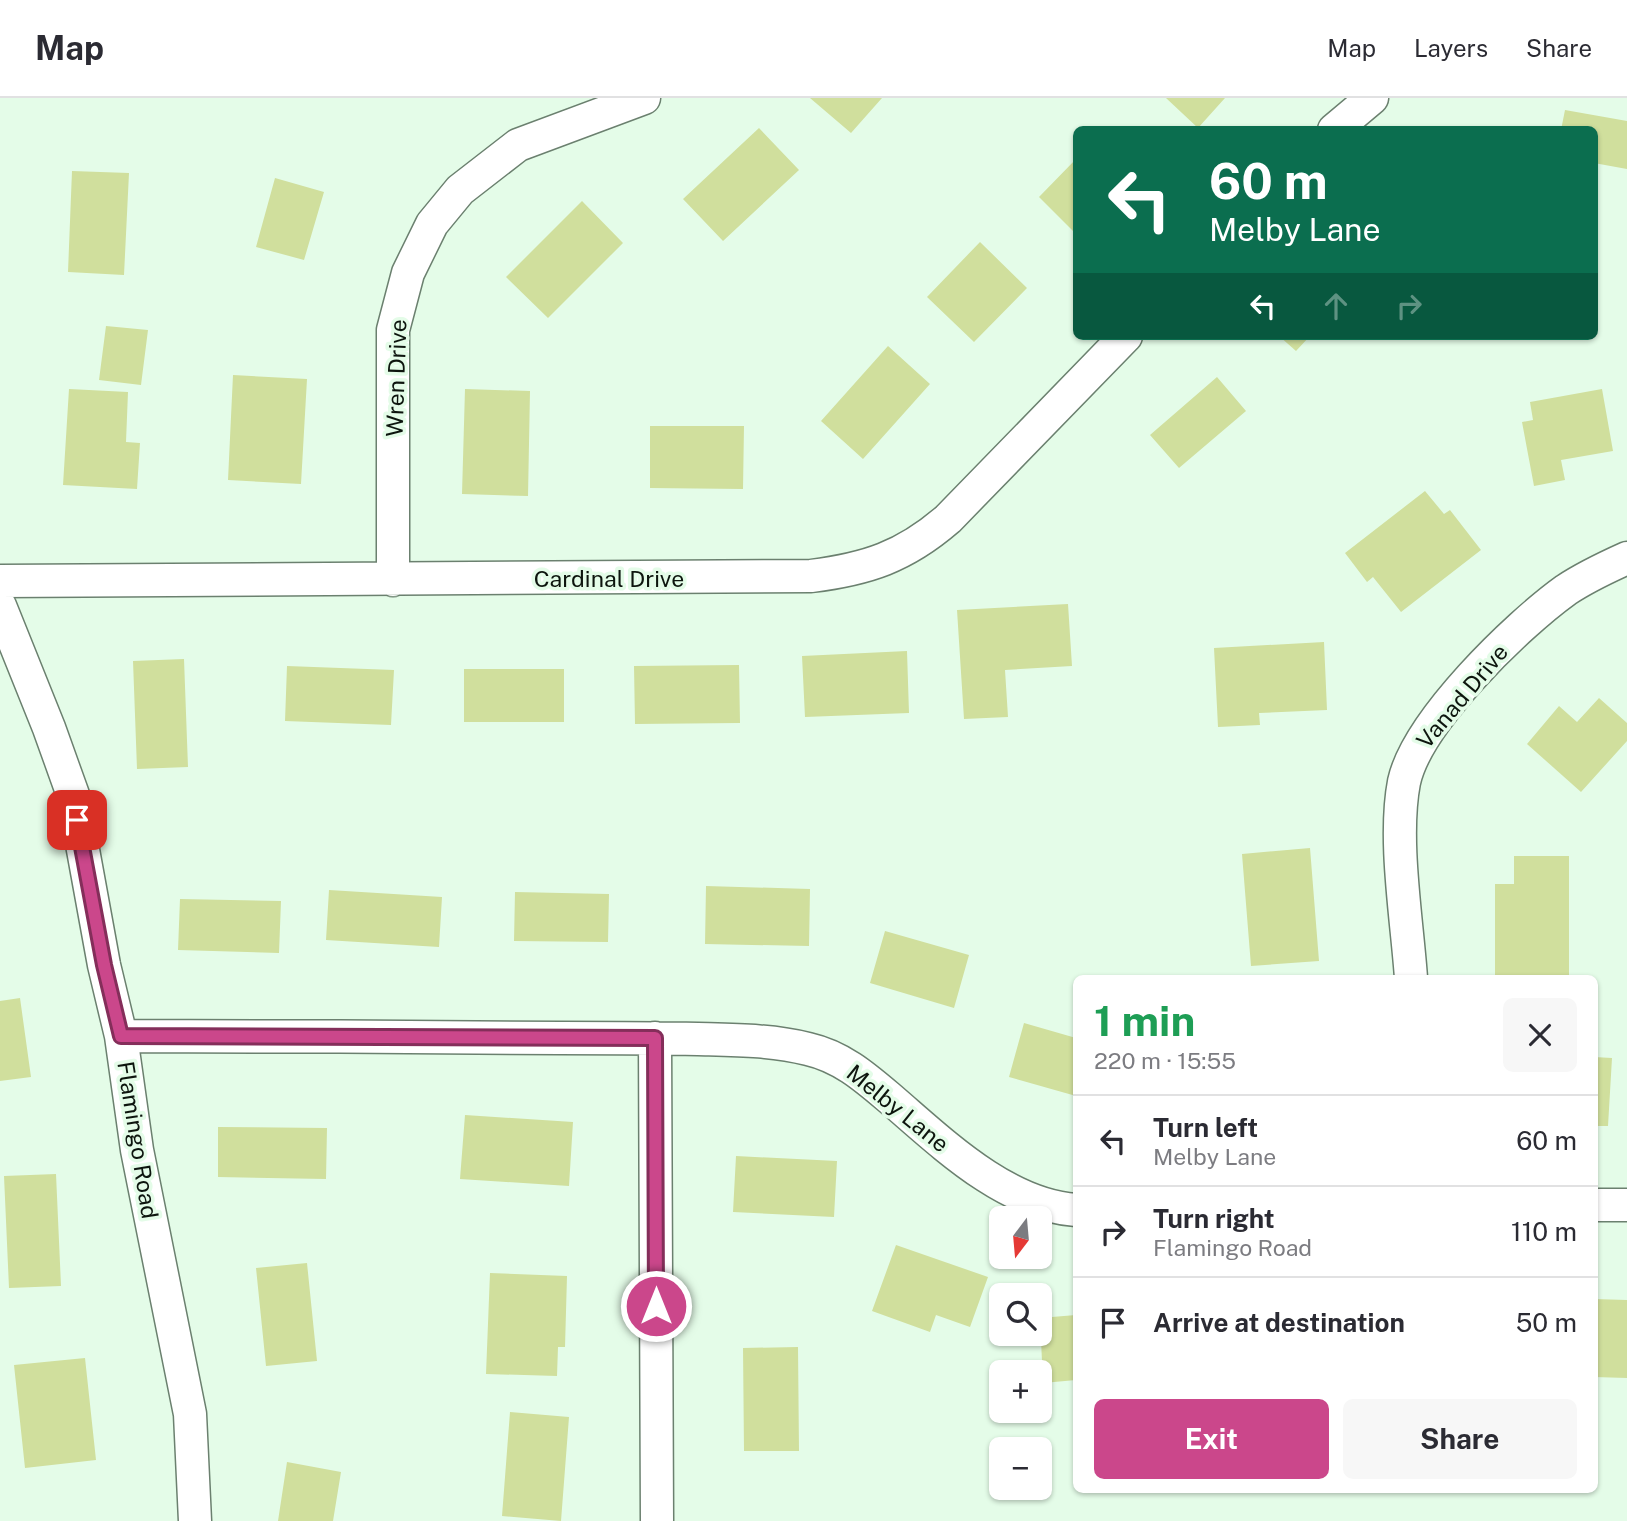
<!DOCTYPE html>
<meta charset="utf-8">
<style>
:root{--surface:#fff;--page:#f7f7f7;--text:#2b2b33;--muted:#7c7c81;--line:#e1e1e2;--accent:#cb478b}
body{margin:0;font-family:"Public Sans",sans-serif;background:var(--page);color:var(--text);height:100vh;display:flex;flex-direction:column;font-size:26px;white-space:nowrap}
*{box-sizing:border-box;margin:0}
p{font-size:23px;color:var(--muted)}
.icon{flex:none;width:38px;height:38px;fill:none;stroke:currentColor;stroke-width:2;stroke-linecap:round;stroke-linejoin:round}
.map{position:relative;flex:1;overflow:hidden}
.sheet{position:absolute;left:1073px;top:877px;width:525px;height:518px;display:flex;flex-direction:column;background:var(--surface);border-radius:10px;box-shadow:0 2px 5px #0004}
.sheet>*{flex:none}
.top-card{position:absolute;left:1073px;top:28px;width:525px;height:214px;border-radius:10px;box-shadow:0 2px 5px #0004;background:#0b6e4f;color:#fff;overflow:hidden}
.needle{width:46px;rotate:196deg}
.buttons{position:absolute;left:989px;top:1108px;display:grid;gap:14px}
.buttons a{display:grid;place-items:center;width:63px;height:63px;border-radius:10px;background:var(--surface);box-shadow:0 2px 5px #0004;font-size:35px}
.pin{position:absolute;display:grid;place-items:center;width:60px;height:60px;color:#fff;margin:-30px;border-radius:14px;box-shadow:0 4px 10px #0006}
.me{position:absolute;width:77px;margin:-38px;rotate:0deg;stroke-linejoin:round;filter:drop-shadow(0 0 5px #0008)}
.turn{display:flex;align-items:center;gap:24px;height:147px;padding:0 21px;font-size:32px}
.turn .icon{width:91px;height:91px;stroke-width:2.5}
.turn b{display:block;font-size:49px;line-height:60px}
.lanes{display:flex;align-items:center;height:66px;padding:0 21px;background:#0003;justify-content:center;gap:35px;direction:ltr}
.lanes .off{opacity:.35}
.round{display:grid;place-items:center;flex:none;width:74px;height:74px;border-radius:10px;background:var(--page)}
.summary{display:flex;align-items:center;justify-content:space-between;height:119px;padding:0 21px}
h1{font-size:42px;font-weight:700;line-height:52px;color:#1e9e55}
.action{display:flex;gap:14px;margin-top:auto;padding:14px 21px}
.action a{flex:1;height:80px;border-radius:10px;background:var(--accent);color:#fff;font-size:28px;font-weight:700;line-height:80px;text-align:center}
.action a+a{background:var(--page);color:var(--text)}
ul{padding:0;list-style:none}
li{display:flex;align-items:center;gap:21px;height:91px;padding:0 21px;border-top:2px solid var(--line)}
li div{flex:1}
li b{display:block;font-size:26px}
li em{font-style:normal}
header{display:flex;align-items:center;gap:42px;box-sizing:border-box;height:98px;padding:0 35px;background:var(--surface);border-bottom:2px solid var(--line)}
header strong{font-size:33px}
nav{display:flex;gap:38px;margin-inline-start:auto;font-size:24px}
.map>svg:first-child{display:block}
.building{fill:#d0df9d}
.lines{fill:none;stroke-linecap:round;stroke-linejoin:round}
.minor-casing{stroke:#6b806f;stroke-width:35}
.minor{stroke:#fff;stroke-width:32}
.route-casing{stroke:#842e5a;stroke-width:18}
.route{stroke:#cb478b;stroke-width:12}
.labels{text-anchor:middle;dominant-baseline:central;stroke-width:7;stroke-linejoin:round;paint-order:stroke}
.street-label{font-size:23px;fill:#0d150e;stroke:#e4fce8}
</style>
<header>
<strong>Map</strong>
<nav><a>Map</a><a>Layers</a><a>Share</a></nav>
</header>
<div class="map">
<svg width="1627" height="1423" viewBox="0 0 1627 1423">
<rect width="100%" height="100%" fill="#e4fce8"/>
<!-- building -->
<path class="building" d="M810 0H882L851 35Z
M1166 0H1225L1198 30Z
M1565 12 1627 23V71L1594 65V32H1561Z
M759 30 799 72 723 143 683 101Z
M1076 61V136L1039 99Z
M72 73 129 75 124 177 68 174Z
M275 80 324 94 304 162 256 149Z
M582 103 623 145 548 220 506 179Z
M980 144 1027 190 974 244 927 199Z
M106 228 148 232 141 287 99 282Z
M1279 238H1310L1296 253Z
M888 248 930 286 863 361 821 323Z
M233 277 307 281 301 386 228 382Z
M1217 279 1246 313 1179 370 1150 337Z
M69 291 128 294 126 344 140 345 137 391 63 387Z
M465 291 530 293 528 398 462 396Z
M1602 291 1613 353 1561 362 1565 382 1534 388 1522 324 1533 322 1530 304Z
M650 328H744L743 391 650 390Z
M1425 393 1444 416 1450 412 1481 452 1401 514 1373 479 1367 484 1345 455Z
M1068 506 1072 568 1005 572 1008 619 964 621 957 512Z
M1324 544 1327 612 1259 615 1260 627 1218 629 1214 550Z
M907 553 909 615 805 619 802 558Z
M184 561 188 669 137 671 133 563Z
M739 567 740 625 635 626 634 568Z
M287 568 394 572 391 627 285 623Z
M464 571H564V624H464Z
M1599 600 1627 625V643L1581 694 1527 646 1559 608 1577 624Z
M1310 750 1319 863 1251 868 1242 756Z
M1514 758H1569V878H1495V786H1514Z
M706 788 810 791 809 848 705 846Z
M329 792 442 799 439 849 326 842Z
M515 794 609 796 608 844 514 843Z
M180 801 281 803 279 855 178 852Z
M885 833 969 857 954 910 870 885Z
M20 900 31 979 0 983V903Z
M1024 925 1076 940V998L1009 979Z
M1594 959 1612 960 1608 1028H1594Z
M465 1017 573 1024 569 1088 460 1081Z
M218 1029 327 1030 326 1081 218 1079Z
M736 1058 837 1063 834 1119 733 1114Z
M56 1076 61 1188 9 1190 4 1078Z
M896 1147 988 1179 970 1229 936 1217 930 1234 872 1213Z
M307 1165 317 1263 266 1268 256 1170Z
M490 1175 567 1178 565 1249H558L557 1278 486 1276Z
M1594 1201 1627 1202V1280L1594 1279Z
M1076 1217V1282L1043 1285 1040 1220Z
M798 1249 799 1353H744L743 1250Z
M85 1260 96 1362 25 1370 14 1267Z
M510 1314 569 1319 561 1423 502 1418Z
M287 1364 341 1374 333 1423H278Z"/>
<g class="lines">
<!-- minor casing -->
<g class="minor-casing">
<path id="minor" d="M1334 32 1372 0
M393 482V232L408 175 432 126 460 92 518 47 644 0
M0 483 811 478C867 471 904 459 948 421L1126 238
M0 508 49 630 73 697 104 867 121 938 137 1052 190 1316 195 1423
M1411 880C1407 822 1393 741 1404 684 1417 624 1516 528 1566 492 1584 480 1607 469 1627 460
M121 938C268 938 414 939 561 940 606 940 652 940 698 941 735 942 772 942 808 951 843 959 867 981 893 1003 944 1047 1006 1107 1076 1112
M655 940 657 1423
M1594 1107H1627"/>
</g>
<!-- minor -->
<use href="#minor" class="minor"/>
</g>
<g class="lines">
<!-- route casing -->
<g class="route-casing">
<path id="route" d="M77 722 104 867 121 938 655 940 656 1208"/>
</g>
<!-- route -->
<use href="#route" class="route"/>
</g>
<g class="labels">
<!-- street labels -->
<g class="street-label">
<text transform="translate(396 280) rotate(-88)">Wren Drive</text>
<text x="609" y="480">Cardinal Drive</text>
<text transform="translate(1462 598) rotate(-50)">Vanad Drive</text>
<text transform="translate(898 1010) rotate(39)">Melby Lane</text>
<text transform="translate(138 1042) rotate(81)">Flamingo Road</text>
</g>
</g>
</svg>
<div class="buttons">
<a><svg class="needle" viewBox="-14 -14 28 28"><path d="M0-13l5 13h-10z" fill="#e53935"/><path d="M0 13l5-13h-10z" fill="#7c7c81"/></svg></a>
<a><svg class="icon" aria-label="search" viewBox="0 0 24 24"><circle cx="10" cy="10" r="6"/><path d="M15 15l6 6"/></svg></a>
<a>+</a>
<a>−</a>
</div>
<div class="pin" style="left:77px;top:722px;background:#d93025"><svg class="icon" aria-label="arrive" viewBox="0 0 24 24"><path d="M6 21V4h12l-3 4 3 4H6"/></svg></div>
<svg class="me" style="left:656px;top:1208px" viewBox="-20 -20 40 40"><circle r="17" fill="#cb478b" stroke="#fff" stroke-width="3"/><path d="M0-11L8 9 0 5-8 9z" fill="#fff"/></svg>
<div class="top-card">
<div class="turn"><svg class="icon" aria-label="left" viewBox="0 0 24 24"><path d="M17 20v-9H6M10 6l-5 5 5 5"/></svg><div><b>60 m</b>Melby Lane</div></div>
<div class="lanes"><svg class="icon" aria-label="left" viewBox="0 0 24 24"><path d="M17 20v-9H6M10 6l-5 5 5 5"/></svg><svg class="icon off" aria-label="ahead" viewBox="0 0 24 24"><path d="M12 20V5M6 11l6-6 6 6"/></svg><svg class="icon off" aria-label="right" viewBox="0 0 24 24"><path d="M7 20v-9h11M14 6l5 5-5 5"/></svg></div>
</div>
<section class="sheet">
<div class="summary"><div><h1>1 min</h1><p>220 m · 15:55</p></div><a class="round"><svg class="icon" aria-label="close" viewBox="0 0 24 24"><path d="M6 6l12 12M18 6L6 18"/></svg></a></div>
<ul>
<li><svg class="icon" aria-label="left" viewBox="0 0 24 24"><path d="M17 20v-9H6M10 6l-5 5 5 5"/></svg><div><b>Turn left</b><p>Melby Lane</p></div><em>60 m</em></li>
<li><svg class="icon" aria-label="right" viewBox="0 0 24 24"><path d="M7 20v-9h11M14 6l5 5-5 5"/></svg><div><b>Turn right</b><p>Flamingo Road</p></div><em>110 m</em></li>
<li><svg class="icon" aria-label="arrive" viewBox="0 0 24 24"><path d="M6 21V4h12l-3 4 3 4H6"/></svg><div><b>Arrive at destination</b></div><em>50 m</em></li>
</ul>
<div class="action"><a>Exit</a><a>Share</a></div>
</section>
</div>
